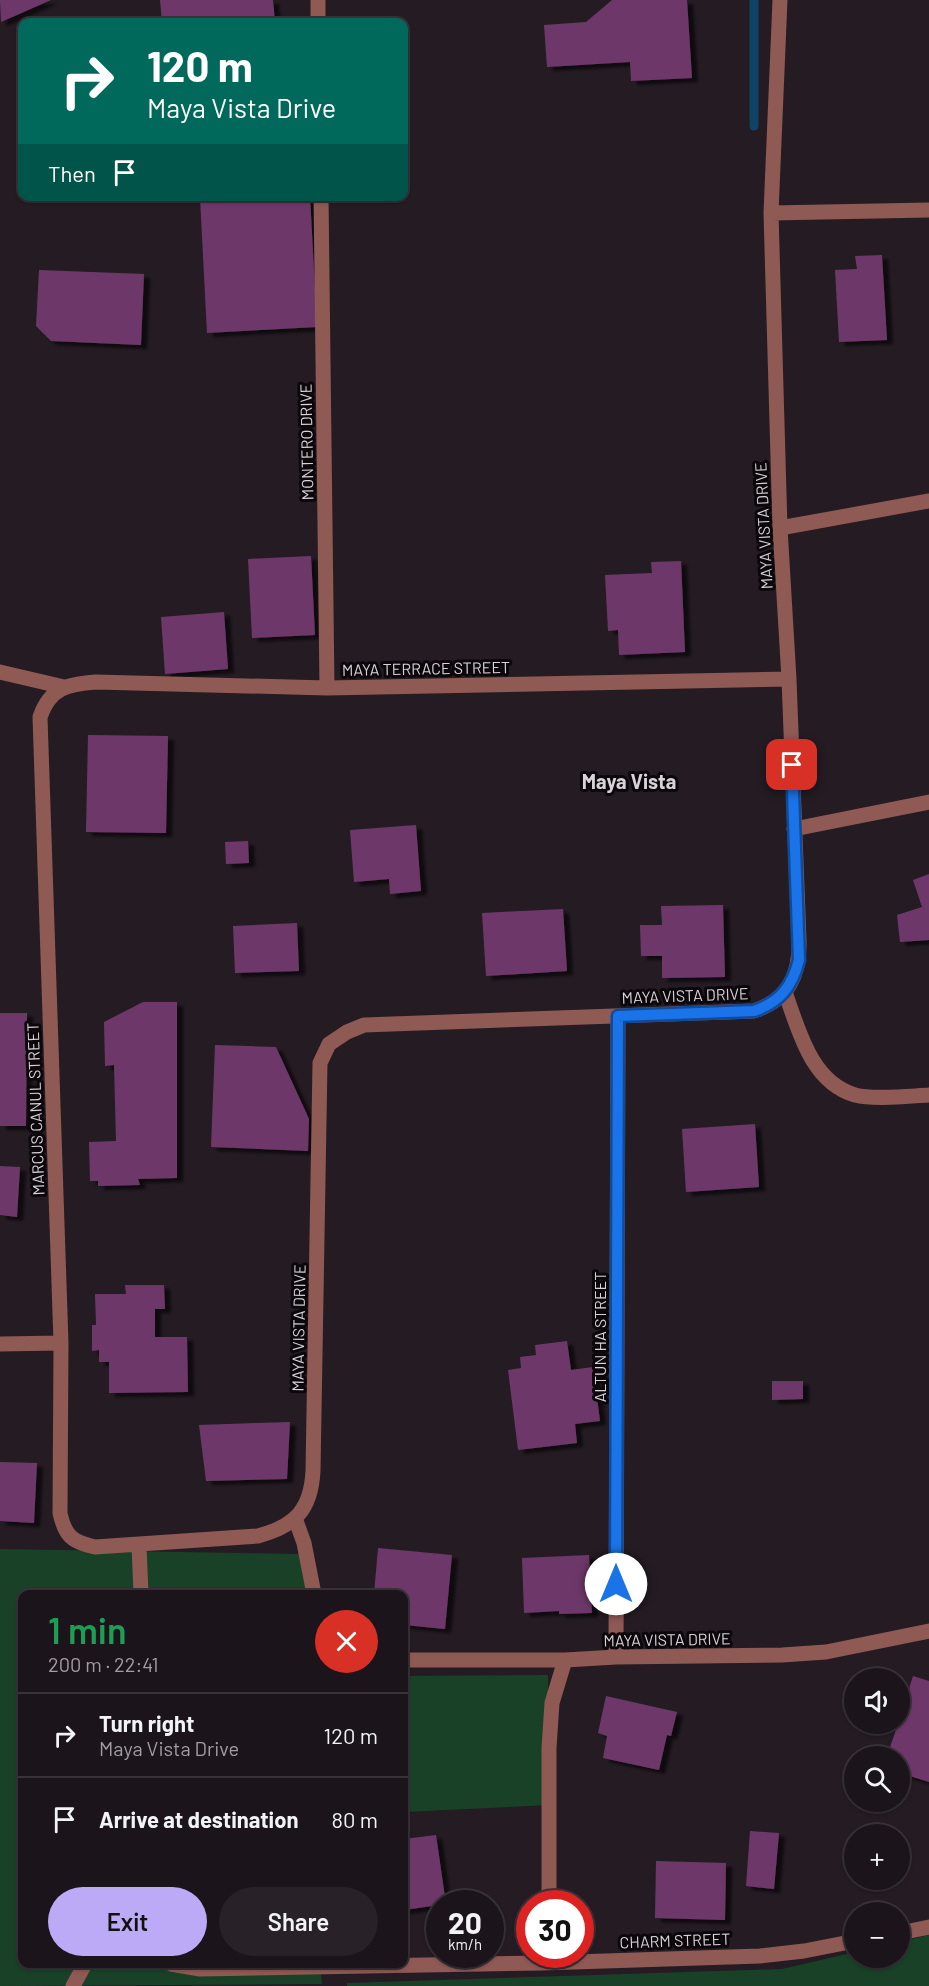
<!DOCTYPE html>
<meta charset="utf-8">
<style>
:root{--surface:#1b141a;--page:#282127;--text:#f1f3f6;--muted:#a09ea2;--line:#393339;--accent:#bcaaf6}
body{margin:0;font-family:Barlow,sans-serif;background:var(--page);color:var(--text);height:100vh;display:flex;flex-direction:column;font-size:22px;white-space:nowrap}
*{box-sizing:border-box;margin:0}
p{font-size:20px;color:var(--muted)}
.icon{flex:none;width:33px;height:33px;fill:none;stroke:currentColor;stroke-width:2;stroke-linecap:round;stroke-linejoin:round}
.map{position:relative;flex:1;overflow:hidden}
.side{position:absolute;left:18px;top:1590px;width:390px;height:378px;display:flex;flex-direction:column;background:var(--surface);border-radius:12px;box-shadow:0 2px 4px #0004,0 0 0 2px var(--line)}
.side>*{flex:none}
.guide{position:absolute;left:18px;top:18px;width:390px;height:183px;border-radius:12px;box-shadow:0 2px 4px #0004,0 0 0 2px var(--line);background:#00695c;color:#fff;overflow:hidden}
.tools{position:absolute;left:844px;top:1668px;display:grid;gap:12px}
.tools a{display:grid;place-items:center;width:66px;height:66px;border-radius:50%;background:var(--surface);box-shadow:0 2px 4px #0004,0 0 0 2px var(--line);font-size:30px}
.speed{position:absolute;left:426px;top:1890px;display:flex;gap:12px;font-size:30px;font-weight:700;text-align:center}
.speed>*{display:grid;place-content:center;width:78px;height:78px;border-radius:50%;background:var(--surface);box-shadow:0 2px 4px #0004,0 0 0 2px var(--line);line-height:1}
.speed small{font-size:15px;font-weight:400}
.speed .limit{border:9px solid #d22;background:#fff;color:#111}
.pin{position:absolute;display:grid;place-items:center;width:51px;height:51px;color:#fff;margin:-26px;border-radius:12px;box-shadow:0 3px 9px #0006}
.me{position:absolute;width:66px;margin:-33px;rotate:0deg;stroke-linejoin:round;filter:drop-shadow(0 0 4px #0008)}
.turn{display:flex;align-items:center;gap:21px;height:126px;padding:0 30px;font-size:27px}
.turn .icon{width:78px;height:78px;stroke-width:2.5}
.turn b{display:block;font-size:42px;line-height:51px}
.then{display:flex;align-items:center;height:57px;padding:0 30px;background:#0003;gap:12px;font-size:22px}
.round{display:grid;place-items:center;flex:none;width:63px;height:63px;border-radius:32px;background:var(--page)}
.headline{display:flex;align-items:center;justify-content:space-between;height:102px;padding:0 30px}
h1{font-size:36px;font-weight:600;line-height:45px;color:#1e9e55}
.button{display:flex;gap:12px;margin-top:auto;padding:12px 30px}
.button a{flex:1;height:69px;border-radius:36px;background:var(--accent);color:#111;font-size:24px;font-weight:600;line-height:69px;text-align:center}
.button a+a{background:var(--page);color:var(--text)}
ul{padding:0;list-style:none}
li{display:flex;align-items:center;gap:18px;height:84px;padding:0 30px;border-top:2px solid var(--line)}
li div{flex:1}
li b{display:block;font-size:22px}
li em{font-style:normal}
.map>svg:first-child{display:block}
.green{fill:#194127}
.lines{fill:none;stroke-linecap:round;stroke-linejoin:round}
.stream{stroke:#0f4265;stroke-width:9}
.building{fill:#6d3969;filter:url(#shadow)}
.minor{stroke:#8f5954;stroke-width:15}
.route-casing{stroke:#114b97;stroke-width:15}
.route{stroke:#1a73e8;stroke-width:10}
.labels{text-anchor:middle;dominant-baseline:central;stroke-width:6;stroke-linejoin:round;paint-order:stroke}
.street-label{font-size:16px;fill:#d9d3d8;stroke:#0b070a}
.quarter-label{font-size:20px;font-weight:bold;fill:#d9d3d8;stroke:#0b070a}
</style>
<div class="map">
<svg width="929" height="1986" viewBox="0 0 929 1986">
<defs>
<filter id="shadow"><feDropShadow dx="6" dy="4" stdDeviation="1.5" flood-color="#0009"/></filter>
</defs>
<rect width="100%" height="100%" fill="#241b23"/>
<!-- green -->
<path class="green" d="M0 1549 304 1554 311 1594H22V1964H320L322 1984 0 1986Z
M548 1675 550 1805 404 1812V1676Z
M929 1935V1986H347V1983L782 1969 855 1952V1958H900V1942Z"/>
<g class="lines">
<!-- stream -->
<path class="stream" d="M754 0V126"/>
</g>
<!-- building -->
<path class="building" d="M0 0H51L1 22Z
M160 0H273L275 22H191V21L162 22Z
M612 0H687L692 78 631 81 630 62 547 67 544 25 586 22Z
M228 196H310L317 327 207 333 200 198Z
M882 255 887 340 839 342 835 270 857 269 855 256Z
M39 270 144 274 141 345 51 341 36 326Z
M311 556 315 635 252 638 248 559Z
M681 561 685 652 619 655 618 630 608 631 605 575 652 573 651 562Z
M224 612 228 669 165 674 161 617Z
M88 735 168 736 166 833 86 832Z
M416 825 421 891 390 894 389 879 354 882 350 830Z
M248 841 249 863 226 864 225 842Z
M929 874V940L900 942 897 915 922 907 913 880Z
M723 905 725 977 662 978V956H641L640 925H662L661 906Z
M563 909 567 971 486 976 482 913Z
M297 923 299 971 235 973 233 926Z
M143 1002H177V1178L138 1179 140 1185 98 1186V1181H90L89 1142 116 1141 114 1065 105 1066 104 1022Z
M0 1013H27L26 1126H0Z
M215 1045 276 1047 309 1119 308 1151 211 1147Z
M755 1124 759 1187 686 1192 682 1129Z
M0 1166 20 1167 17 1217 0 1215Z
M125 1285H164L165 1309H155V1337H187L188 1392 109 1393V1362H99V1350L92 1351V1325H96L95 1294H126Z
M567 1341 571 1370 593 1367 600 1421 575 1424 577 1443 518 1450 508 1370 521 1368 520 1357 536 1355 535 1345Z
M772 1381H803V1399L772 1400Z
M290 1422 287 1479 206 1481 199 1425Z
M0 1462 37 1463 34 1523 0 1521Z
M378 1548 452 1555 445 1629 404 1625V1594H374Z
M589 1555 592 1613 559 1614V1611L524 1613 522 1558Z
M913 1676 929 1681V1782L900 1773V1756H887L898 1724H900V1717Z
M606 1696 677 1712 671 1736 667 1735 659 1770 603 1758 607 1736 598 1733Z
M750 1831 779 1833 774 1889 746 1886Z
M436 1835 446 1904 404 1910V1839Z
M656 1861 726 1863 725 1920 655 1918Z"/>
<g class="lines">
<!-- minor -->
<path class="minor" d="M318 0V22
M780 0 771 213 780 528 789 679 799 940C800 975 789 999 754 1011L364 1025 347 1032 329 1044 320 1063 313 1471C311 1510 295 1526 258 1536L95 1547C72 1542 65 1536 60 1513L61 1343 40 717C50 688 67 684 96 682L327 688 789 679
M321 196 327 688
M771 213 929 210
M780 528 929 501
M0 672 64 687
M794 829 929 802
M785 992C799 1031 811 1082 855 1095 874 1100 909 1096 929 1095
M0 1344 61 1343
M295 1518 304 1543 314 1594
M139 1545 141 1594
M616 1657 618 1016
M404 1660H565L616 1657 782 1655 826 1652 929 1631
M549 1904V1748L552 1703 565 1660
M900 1933 929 1927
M171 1964 200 1969 543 1963 760 1956 804 1951 855 1941
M73 1986 85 1964"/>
</g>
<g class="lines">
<!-- route casing -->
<g class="route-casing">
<path id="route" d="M616 1584 618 1016 754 1011C780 1002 792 987 799 960L792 765"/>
</g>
<!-- route -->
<use href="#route" class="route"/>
</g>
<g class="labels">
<!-- street labels -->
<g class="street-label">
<text transform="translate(306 442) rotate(-91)">MONTERO DRIVE</text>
<text transform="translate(763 526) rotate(-93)">MAYA VISTA DRIVE</text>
<text transform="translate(426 668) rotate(-1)">MAYA TERRACE STREET</text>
<text transform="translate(685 995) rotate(-2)">MAYA VISTA DRIVE</text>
<text transform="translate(35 1109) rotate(-92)">MARCUS CANUL STREET</text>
<text transform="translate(298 1328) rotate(-89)">MAYA VISTA DRIVE</text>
<text transform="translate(599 1337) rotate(-90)">ALTUN HA STREET</text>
<text transform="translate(667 1639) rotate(-1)">MAYA VISTA DRIVE</text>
<text transform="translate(675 1940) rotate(-2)">CHARM STREET</text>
</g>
<!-- quarter labels -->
<g class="quarter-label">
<text x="629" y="781">Maya Vista</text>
</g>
</g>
</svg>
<div class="tools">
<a><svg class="icon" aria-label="sound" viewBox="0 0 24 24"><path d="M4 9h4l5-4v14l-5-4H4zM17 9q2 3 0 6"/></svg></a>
<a><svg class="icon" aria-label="search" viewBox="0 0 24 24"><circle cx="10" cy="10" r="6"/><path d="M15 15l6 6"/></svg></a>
<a>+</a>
<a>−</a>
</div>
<div class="speed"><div>20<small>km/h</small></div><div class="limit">30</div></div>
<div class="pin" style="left:792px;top:765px;background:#d93025"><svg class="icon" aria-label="arrive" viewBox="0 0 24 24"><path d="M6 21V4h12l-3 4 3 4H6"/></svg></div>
<svg class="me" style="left:616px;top:1584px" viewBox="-20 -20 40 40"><circle r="19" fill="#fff"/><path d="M0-13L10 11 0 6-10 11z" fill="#1a73e8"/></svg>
<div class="guide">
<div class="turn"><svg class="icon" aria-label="right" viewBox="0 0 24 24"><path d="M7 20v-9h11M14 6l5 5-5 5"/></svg><div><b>120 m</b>Maya Vista Drive</div></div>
<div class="then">Then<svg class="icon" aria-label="arrive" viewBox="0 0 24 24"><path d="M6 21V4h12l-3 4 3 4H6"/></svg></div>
</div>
<section class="side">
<div class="headline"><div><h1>1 min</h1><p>200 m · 22:41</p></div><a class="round" style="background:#d93025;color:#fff"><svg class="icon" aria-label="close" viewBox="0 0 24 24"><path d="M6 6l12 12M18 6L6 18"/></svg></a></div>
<ul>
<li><svg class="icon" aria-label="right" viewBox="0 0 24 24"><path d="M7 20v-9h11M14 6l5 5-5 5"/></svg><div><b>Turn right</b><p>Maya Vista Drive</p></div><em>120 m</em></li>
<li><svg class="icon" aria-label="arrive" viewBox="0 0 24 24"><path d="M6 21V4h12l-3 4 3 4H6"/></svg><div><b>Arrive at destination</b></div><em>80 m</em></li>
</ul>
<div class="button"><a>Exit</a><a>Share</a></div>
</section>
</div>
